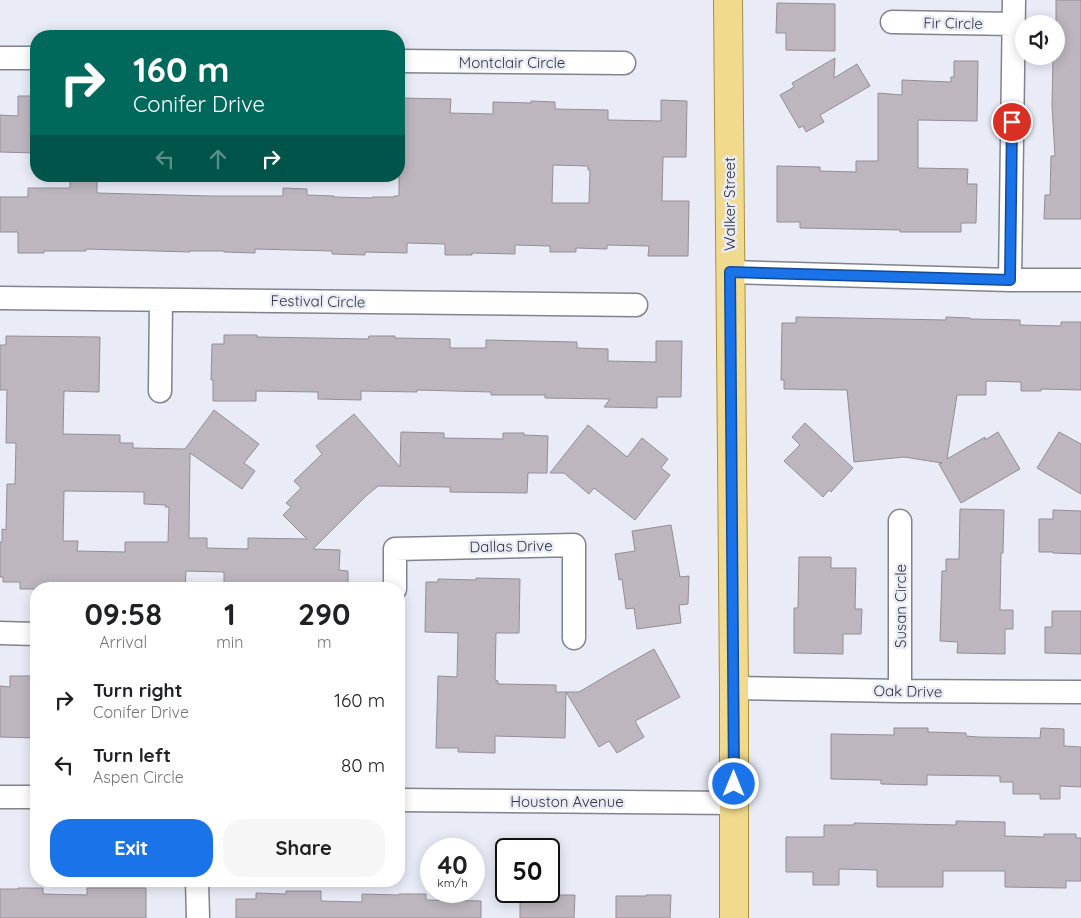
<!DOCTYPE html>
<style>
:root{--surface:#fff;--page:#f6f6f6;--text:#202124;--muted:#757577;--accent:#1a73e8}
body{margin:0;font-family:Quicksand,sans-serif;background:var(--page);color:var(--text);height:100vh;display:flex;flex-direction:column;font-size:19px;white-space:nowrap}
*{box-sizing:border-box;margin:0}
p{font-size:16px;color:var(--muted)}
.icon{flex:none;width:28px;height:28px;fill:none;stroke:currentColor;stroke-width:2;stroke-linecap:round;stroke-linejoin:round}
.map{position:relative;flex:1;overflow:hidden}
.drawer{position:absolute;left:30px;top:582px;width:375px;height:305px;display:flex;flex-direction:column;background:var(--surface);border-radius:20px;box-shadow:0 2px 12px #0003}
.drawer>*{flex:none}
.top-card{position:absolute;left:30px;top:30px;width:375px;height:152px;border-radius:20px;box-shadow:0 2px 12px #0003;background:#00695c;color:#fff;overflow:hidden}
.tools{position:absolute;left:1015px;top:15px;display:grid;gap:10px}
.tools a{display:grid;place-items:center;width:50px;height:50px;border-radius:50%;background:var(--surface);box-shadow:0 2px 12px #0003;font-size:25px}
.speed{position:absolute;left:420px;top:838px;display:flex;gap:10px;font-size:25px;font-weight:700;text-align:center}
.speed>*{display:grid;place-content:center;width:65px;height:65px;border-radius:50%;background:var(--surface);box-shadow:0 2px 12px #0003;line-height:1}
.speed small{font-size:12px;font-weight:400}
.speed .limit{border:2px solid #111;border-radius:8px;background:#fff;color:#111}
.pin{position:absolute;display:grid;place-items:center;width:42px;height:42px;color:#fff;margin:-21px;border:2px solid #fff;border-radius:50%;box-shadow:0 1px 5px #0007}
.me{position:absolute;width:55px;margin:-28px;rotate:0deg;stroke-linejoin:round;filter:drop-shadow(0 0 4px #0008)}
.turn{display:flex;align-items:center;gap:18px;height:105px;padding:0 20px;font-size:22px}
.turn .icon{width:65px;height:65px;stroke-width:2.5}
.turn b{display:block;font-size:35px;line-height:42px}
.lanes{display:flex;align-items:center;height:48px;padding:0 20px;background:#0003;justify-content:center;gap:25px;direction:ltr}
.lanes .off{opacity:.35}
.eta{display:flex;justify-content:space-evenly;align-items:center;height:85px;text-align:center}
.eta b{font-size:30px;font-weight:800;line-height:35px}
.action{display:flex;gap:10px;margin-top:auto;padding:10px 20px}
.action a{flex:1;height:58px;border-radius:20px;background:var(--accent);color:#fff;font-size:20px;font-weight:800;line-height:58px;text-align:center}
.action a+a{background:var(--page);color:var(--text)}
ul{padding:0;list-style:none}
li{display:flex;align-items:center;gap:15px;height:65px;padding:0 20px}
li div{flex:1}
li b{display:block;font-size:19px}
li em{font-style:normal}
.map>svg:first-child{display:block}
.building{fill:#bdb6bf;stroke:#948d96;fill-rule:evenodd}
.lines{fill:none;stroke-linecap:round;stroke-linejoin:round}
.minor-casing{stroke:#80838d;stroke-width:25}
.major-casing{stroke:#a8903e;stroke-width:30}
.minor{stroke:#fff;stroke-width:22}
.major{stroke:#f1da8d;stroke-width:28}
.route-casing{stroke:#114b97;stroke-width:12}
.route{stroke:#1a73e8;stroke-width:9}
.labels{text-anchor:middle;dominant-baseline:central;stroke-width:5;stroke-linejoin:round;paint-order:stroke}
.street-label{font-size:15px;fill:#333438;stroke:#e9ecf7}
</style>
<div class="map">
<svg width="1081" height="918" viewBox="0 0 1081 918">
<rect width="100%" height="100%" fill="#e9ecf7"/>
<!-- building -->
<path class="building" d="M1056 0H1081V219H1044L1045 195H1050L1051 156H1055L1052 106 1053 56H1056Z
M777 3 835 4V51L786 50V33H776Z
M835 58 834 78 857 64 870 86 820 115 824 122 806 132 803 126 799 128 780 95 794 87 792 83Z
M954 61H978L977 121 918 120V168L968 169 967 184H977L976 223H961V232H900V230L800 228V222H777V166L820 167V171L856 172V161H878V93L902 95V80L951 82V77H954Z
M18 96H36V153L0 152V115L18 116Z
M399 98 451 99 450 113 493 114V102L531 103V101L555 102V109L608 110V120L661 121V100L687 101 686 157H663L662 201H689L688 256H648L649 246 607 245V249L576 248V252H550V246L515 245V254L472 253V255H445V244L407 243V253L365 252V255L332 254V251L255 249V253L224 252V251H190V252L86 249V251H44V253H18V232H0V197H28V188H70V178H97V193L211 196H283V188L307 189V195L334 196V197L372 198V197H394V196H399ZM553 165 588 166V170H590L589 203H552Z
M796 317 946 320V317L970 318V319L1020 320V325L1061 326V322H1081V390L1041 389V391H1021V382L986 381V395H957L947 459 985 437V440L998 432 1020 469 961 503 939 464 942 463 904 457 854 462 847 390 784 389V380H781L782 323H796Z
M224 335H257V337L316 338 368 339 369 336H395V338L450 339V348H486V340L577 342V348L608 349V361L656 362V341H682L681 397H657V408L604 407 610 399 545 398V395H491V392L417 390V392L361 391V400L318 399V392L256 391V401H213V380H211L212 344H224Z
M6 336 100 337 99 392 64 391 63 434 120 435V443H133V448L185 449 214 410 259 444 244 463 255 471 242 489 190 453 189 538H207V548L248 549V538L307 539 283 515 291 507 286 503 301 488 294 481 322 454 316 446 354 414 400 467 401 432 444 433V438L503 439V433H524V435L548 436 547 473H528L527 493 450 492V487L378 486 366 496 313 549 340 550 339 570 348 571V589H236V585H224V572L186 571 185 589H20V582H3V577H0V542H2V529L6 530 7 484H15L16 443H6L7 390H0V345H6ZM64 491 144 492V504L166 505 165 507H169L168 542H125V552L77 551 78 541H63Z
M805 423 853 468 831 492 829 490 823 497 784 461 800 445 792 437Z
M588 425 627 457 642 438 668 459 661 468 670 475 635 520 594 488 589 494 564 473H550Z
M1059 432 1081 444V494L1037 468Z
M960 509 1004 510 1003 553H1001L1000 610H1013V629H1005V654L957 653 958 642 940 641 942 571H946V559H959Z
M1053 510 1081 511V554L1053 553V552H1039V519H1053Z
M671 525 680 577 689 576 688 604 679 605 681 623 637 629 634 608 626 609 622 579 619 580 615 554 635 551 632 531Z
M799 557H831V568H856L855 609H862L861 634H843V654L794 653V608H798Z
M476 578 520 579 519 633H496L495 680 498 681V684L556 685V692H566L565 738 495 736V753L458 752V748H436L438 676 457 677 458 633 425 632 426 582H438V579L476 580Z
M1052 611H1081V654L1045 653V627H1052Z
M654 649 680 697 635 721 644 737 617 753 609 741 599 747 566 692H579L613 672Z
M10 676H36V738L0 737V686L10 687Z
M894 728H928V732L966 733V736L978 737 1040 738 1041 728 1064 729V746L1081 747V787L1060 786V799H1040V794H1013V782H1000V776L927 775V785L881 784V780L831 779V734L894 735Z
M956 821 1005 822V836L1044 837V834H1076V838H1081V881H1066V888L1005 887V871H943V887H877V870L839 869V885H813V872H786V837H824V825H854V823L956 825Z
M18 888H43V894L87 895V888H146V918H0V889H18Z
M286 891H321V901L362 902V894L399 895V894H426V900L481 901V918H236V899H256V893L286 894Z
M520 895H575L574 918H520Z
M646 895H671L670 918H616V896H646Z"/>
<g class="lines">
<!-- minor casing -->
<g class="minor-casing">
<path id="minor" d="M892 22 1014 24
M0 58H36
M399 61 624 63
M730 272 1010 280H1081
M1010 280 1014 0
M0 298 636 305
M160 391 161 300
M900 521V691
M395 589V549L574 545V638
M0 633 36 634
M734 688 900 691 1081 692
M0 797H36
M399 800 735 803
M197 881 198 918"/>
</g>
<!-- major casing -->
<g class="major-casing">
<path id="major" d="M728 0 734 688V918"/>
</g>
<!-- minor -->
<use href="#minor" class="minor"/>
<!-- major -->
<use href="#major" class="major"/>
</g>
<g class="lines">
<!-- route casing -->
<g class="route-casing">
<path id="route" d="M734 784 730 272 1010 280 1012 122"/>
</g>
<!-- route -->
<use href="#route" class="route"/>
</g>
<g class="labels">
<!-- street labels -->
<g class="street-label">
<text transform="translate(953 23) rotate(1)">Fir Circle</text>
<text x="512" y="62">Montclair Circle</text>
<text transform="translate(729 204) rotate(-90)">Walker Street</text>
<text transform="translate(318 301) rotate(1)">Festival Circle</text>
<text transform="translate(511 546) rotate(-1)">Dallas Drive</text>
<text transform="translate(900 606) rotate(-90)">Susan Circle</text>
<text transform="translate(908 691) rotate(1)">Oak Drive</text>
<text x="567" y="801">Houston Avenue</text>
</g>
</g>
</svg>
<div class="tools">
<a><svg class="icon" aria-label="sound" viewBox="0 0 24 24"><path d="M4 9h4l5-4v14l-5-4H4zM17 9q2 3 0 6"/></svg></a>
</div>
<div class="speed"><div>40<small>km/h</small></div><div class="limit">50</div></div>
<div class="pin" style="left:1012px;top:122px;background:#d93025"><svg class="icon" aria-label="arrive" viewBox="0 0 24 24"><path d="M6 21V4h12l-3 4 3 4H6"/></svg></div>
<svg class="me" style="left:734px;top:784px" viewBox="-20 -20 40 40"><circle r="17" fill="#1a73e8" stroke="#fff" stroke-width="3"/><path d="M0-11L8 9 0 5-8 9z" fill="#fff"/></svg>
<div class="top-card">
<div class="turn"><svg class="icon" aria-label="right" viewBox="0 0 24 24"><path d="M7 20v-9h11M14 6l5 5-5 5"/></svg><div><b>160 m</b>Conifer Drive</div></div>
<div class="lanes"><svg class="icon off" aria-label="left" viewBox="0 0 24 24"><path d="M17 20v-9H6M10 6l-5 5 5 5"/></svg><svg class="icon off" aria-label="ahead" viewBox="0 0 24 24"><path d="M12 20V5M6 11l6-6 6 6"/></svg><svg class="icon" aria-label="right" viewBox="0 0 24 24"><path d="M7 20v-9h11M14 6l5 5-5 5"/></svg></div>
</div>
<section class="drawer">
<div class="eta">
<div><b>09:58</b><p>Arrival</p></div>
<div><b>1</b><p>min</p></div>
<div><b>290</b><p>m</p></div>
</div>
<ul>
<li><svg class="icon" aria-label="right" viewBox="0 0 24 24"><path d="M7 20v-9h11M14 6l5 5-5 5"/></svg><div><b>Turn right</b><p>Conifer Drive</p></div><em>160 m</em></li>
<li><svg class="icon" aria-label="left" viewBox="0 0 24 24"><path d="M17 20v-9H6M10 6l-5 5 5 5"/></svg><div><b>Turn left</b><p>Aspen Circle</p></div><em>80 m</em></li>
</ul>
<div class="action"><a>Exit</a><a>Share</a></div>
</section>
</div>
